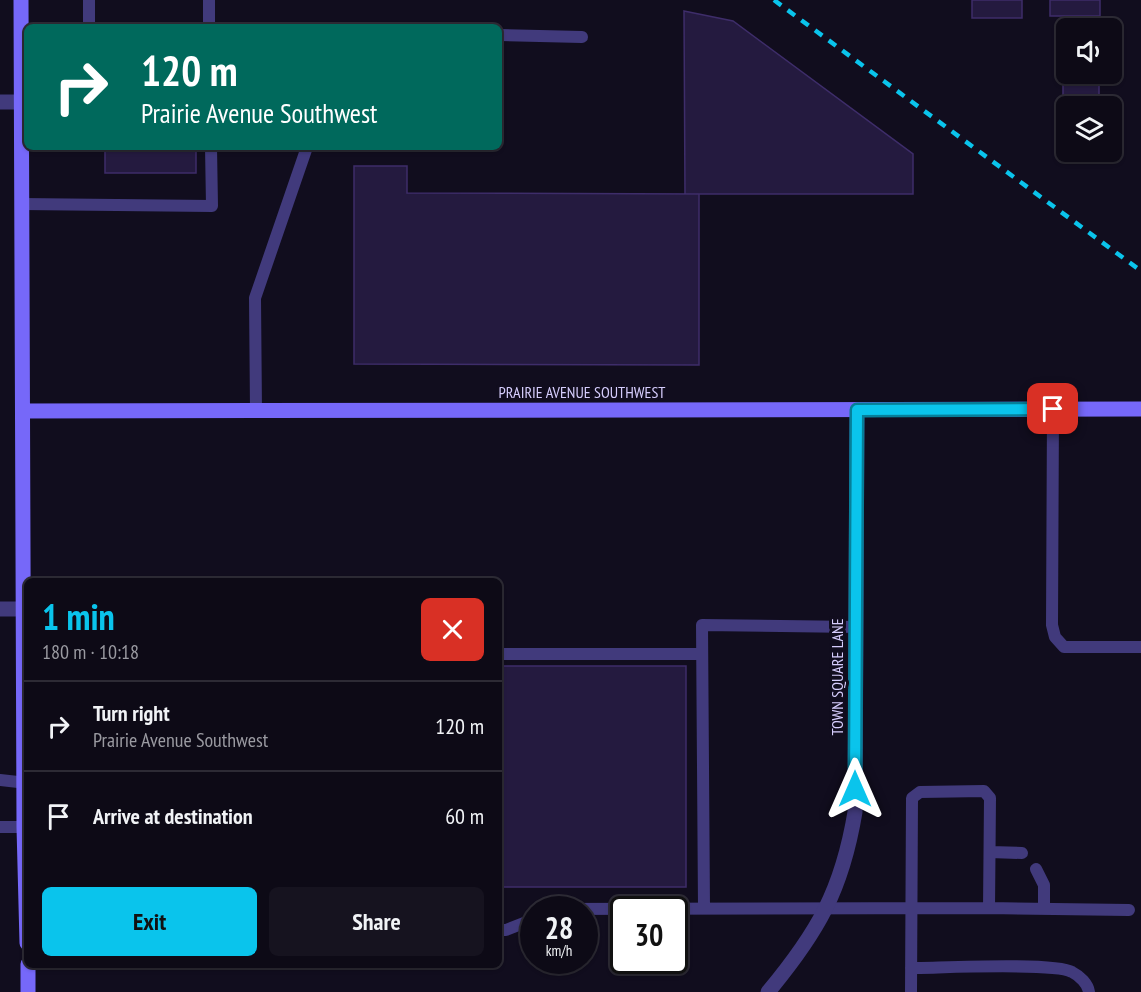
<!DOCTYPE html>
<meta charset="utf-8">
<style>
:root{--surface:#0d0a16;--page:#16131f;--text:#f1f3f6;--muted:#9a9aa1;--line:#2d2b35;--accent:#0ac4ec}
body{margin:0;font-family:"PT Sans Narrow",sans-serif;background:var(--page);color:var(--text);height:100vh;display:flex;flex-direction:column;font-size:22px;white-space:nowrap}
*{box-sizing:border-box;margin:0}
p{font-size:20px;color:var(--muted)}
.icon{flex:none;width:33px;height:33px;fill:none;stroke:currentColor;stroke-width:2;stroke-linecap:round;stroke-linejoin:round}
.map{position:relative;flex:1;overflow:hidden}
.details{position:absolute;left:24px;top:578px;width:478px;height:390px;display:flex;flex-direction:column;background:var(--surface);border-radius:9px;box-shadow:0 2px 4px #0004,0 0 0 2px var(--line)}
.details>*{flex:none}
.top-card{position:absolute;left:24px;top:24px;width:478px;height:126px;border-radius:9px;box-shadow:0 2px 4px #0004,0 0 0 2px var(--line);background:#00695c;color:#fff;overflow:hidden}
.buttons{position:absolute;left:1056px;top:18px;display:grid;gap:12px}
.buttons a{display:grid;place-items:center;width:66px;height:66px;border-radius:9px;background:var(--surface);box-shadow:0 2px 4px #0004,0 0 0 2px var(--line);font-size:30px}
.speed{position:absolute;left:520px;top:896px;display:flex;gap:12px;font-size:30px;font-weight:700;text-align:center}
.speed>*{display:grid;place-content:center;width:78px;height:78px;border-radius:50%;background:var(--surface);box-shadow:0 2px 4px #0004,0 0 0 2px var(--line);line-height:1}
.speed small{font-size:15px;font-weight:400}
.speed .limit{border:3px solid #111;border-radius:9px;background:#fff;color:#111}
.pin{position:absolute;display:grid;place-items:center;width:51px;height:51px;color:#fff;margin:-26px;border-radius:12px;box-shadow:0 3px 9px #0006}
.me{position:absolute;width:66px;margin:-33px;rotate:0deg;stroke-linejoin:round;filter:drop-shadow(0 0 4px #0008)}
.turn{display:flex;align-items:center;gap:21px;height:126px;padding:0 18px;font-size:27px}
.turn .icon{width:78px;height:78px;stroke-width:2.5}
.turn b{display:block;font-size:42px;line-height:51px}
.round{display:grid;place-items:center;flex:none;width:63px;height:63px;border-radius:9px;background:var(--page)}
.overview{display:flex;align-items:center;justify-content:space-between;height:102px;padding:0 18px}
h1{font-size:36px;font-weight:600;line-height:45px;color:var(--accent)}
.action{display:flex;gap:12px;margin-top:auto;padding:12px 18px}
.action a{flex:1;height:69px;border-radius:9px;background:var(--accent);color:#111;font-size:24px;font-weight:600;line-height:69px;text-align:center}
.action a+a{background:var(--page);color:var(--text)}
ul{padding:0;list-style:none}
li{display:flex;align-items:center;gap:18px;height:90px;padding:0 18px;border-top:2px solid var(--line)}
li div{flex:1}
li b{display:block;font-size:22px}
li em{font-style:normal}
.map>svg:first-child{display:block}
.building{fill:#241a3f;stroke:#3e2d6a;stroke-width:1.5}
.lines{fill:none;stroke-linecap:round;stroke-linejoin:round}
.lane{stroke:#413a7c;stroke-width:12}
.street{stroke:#413a7c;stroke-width:15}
.secondary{stroke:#7668f9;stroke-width:15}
.rail{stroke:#0ac4ec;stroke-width:4.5;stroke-dasharray:9 8;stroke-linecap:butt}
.route-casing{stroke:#067f99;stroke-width:15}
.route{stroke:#0ac4ec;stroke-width:10}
.labels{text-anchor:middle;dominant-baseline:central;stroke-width:6;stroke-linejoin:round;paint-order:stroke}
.street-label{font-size:16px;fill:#d6cdfd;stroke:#110d1e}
</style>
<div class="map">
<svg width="1141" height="992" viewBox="0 0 1141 992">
<rect width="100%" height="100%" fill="#110d1e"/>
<!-- building -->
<path class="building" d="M972 0H1022V18H972Z
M1050 0H1100V16H1050Z
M684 11 733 21 913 154V194H685Z
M1063 37H1066V74H1099V106H1066V123H1063Z
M105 147H196V173H105Z
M354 166H407V193L699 194V365L354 364Z
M500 666H686V887H500Z"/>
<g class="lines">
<!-- lane -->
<path class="lane" d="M209 0V27
M89 27V0
M500 35 582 37
M21 204 212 206 211 147
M1053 409 1052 625 1055 637 1064 647H1141
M256 411 255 298 307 147
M500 654H702
M0 780 27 783
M0 827H24
M990 852 1022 853
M1036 869 1044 885V908
M704 908 702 625 856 627
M989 908 1129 910
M548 909 989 908 990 798 984 791 920 792 912 798 911 992
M500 930H506L534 919
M911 968C938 968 1055 962 1072 972 1080 976 1088 984 1089 992"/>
<!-- street -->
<path class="street" d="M0 102H21
M0 609H24
M768 992C818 932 842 890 855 812L857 410"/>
<!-- secondary -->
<path class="secondary" d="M21 0 24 827 27 943
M23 411 1141 409
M28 964V992"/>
<!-- rail -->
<path class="rail" d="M774 0 1141 271"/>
</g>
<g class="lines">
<!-- route casing -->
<g class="route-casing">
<path id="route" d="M855 789 857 410 1053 409"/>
</g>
<!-- route -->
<use href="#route" class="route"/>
</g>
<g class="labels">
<!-- street labels -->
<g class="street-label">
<text x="582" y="392">PRAIRIE AVENUE SOUTHWEST</text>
<text transform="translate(837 677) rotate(-90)">TOWN SQUARE LANE</text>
</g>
</g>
</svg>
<div class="buttons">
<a><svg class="icon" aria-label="sound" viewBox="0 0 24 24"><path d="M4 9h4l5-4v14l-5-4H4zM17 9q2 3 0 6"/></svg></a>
<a><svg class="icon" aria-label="layers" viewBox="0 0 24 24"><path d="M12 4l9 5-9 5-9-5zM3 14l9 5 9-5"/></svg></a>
</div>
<div class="speed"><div>28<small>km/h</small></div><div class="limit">30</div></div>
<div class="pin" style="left:1053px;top:409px;background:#d93025"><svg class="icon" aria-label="arrive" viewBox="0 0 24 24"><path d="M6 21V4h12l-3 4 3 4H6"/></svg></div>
<svg class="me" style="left:855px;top:789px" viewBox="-20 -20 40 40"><path d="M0-17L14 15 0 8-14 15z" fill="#0ac4ec" stroke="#fff" stroke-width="4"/></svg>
<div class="top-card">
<div class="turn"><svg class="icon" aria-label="right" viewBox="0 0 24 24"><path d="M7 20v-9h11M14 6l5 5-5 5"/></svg><div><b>120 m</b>Prairie Avenue Southwest</div></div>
</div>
<section class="details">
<div class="overview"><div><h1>1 min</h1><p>180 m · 10:18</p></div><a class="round" style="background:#d93025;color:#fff"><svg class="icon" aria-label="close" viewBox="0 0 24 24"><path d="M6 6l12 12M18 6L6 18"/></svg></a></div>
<ul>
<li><svg class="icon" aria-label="right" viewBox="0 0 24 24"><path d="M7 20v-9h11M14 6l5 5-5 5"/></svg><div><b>Turn right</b><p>Prairie Avenue Southwest</p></div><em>120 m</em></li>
<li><svg class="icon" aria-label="arrive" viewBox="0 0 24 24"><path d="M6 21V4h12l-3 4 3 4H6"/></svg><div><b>Arrive at destination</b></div><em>60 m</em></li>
</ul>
<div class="action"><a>Exit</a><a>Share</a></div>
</section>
</div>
